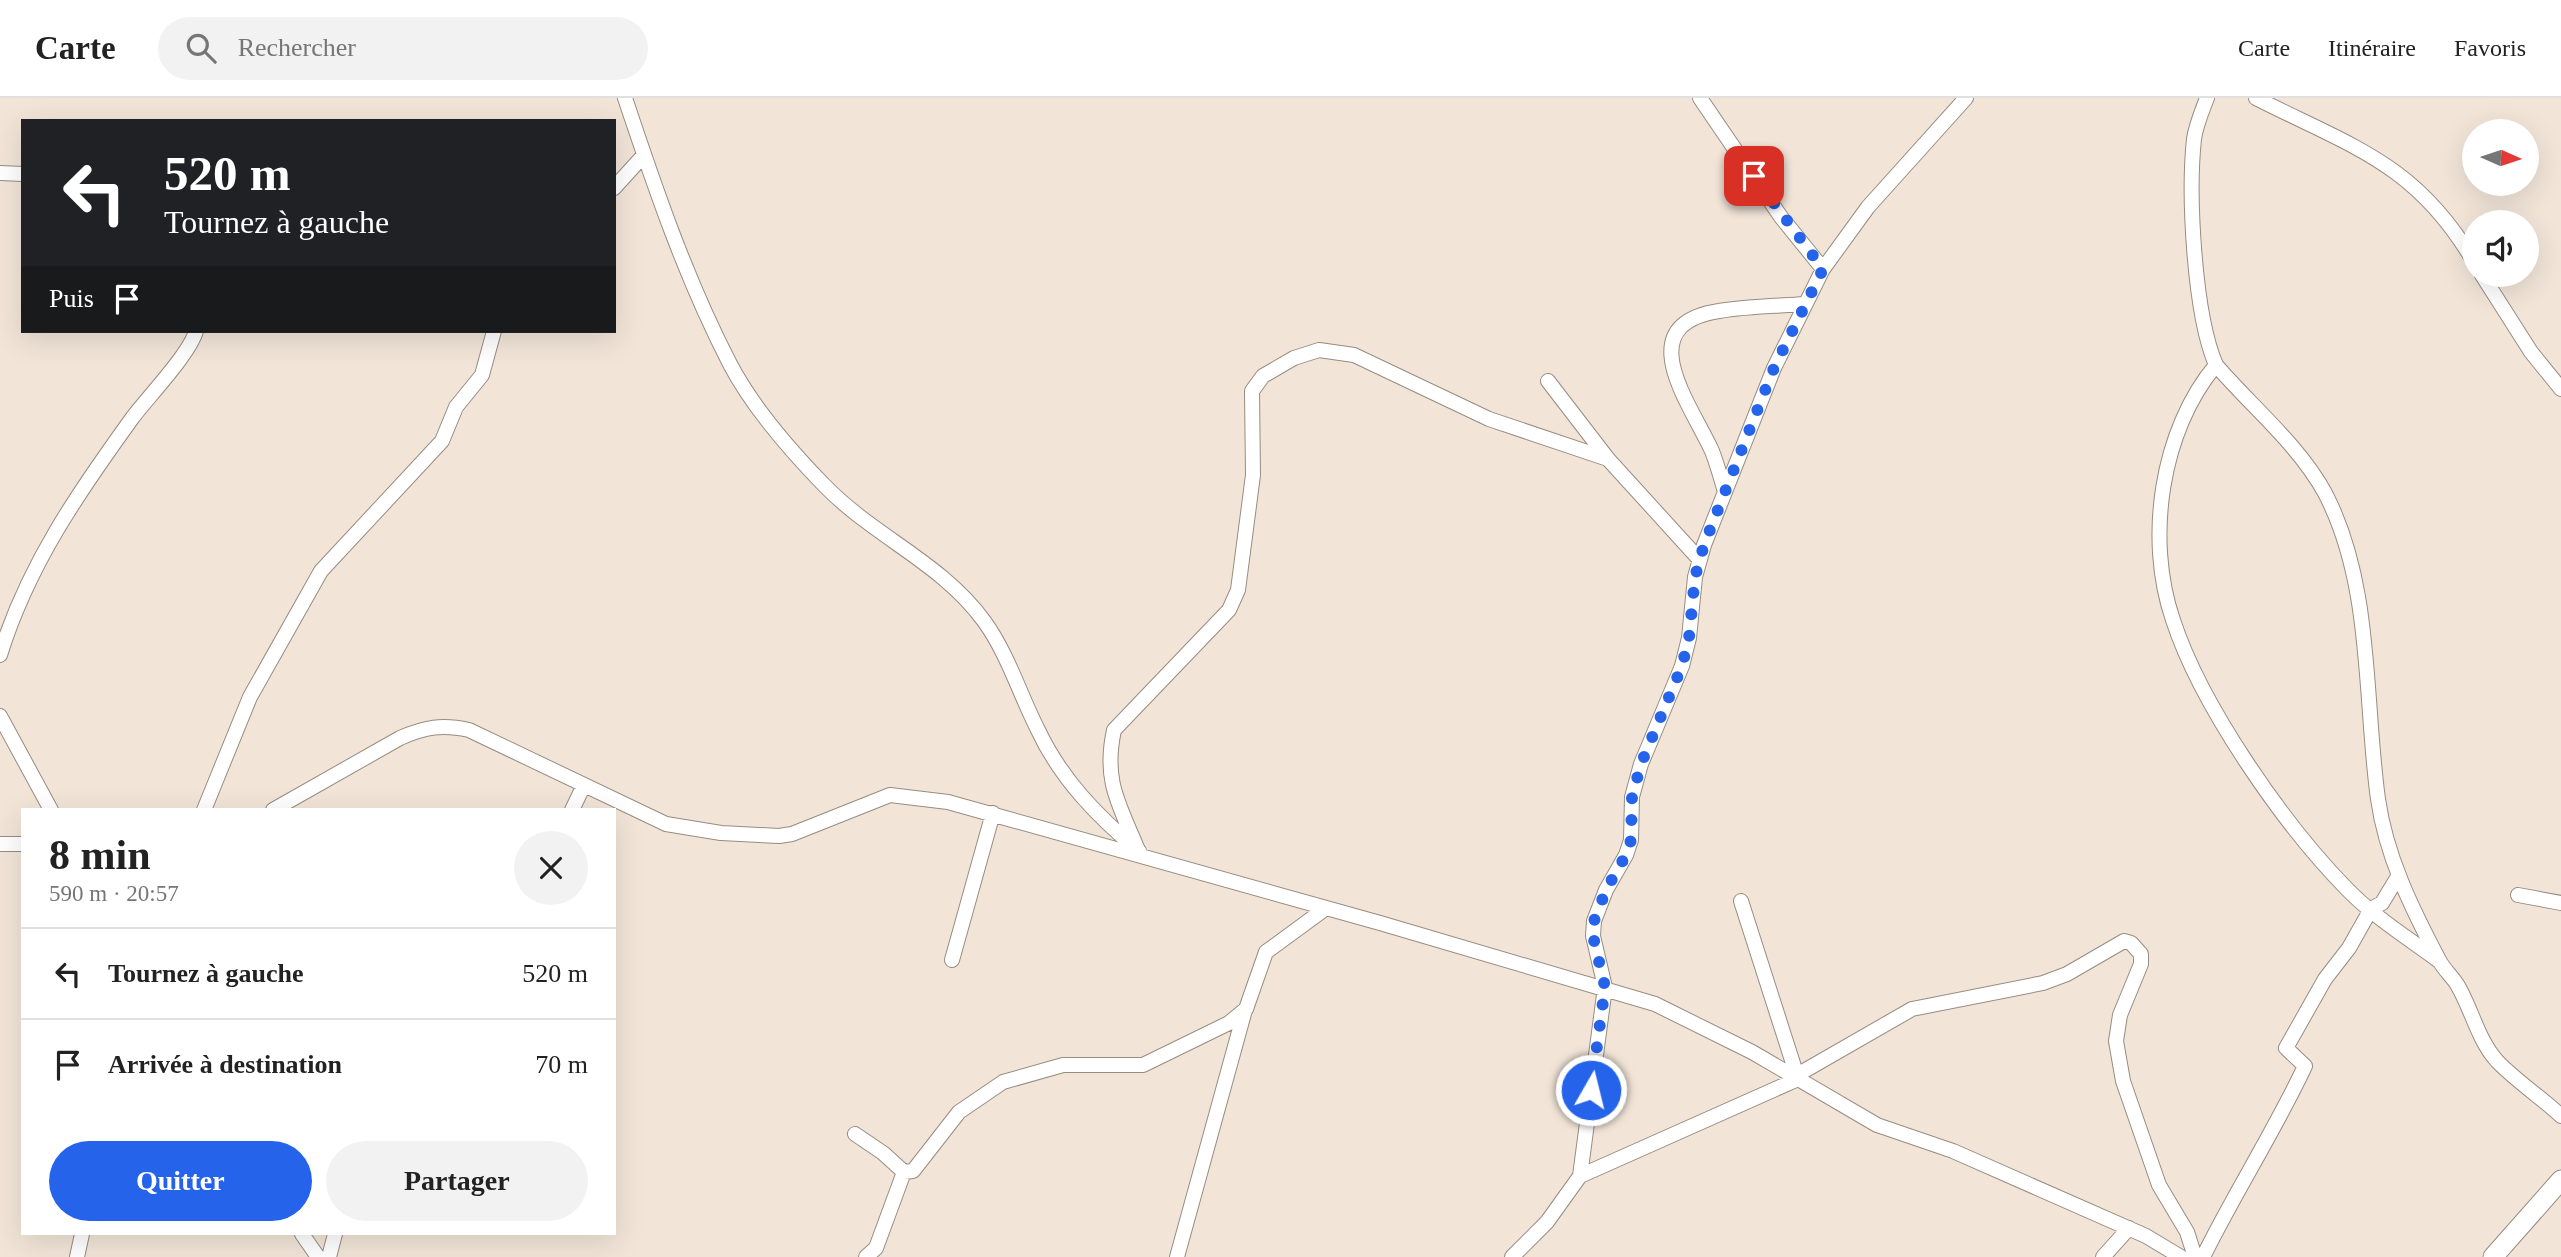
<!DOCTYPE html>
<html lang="fr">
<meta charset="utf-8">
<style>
:root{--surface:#fff;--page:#f2f2f2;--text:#222;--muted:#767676;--line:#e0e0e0;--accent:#2563eb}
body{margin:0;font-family:Georgia,serif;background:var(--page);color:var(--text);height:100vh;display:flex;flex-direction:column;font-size:26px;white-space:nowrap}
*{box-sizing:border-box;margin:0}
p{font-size:23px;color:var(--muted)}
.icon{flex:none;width:38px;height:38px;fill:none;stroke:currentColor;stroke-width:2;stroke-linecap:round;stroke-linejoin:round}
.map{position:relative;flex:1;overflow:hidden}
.side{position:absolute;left:21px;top:710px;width:595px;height:427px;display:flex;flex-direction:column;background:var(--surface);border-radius:0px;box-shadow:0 7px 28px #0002}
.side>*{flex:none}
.top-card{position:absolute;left:21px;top:21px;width:595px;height:214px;border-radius:0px;box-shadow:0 7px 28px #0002;background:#202124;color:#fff;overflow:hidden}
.needle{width:46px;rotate:93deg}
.tools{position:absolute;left:2462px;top:21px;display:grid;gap:14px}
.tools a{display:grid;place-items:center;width:77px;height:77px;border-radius:50%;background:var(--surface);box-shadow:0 7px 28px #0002;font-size:35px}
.pin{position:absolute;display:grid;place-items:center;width:60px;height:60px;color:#fff;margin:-30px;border-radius:14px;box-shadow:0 4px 10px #0006}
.me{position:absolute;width:77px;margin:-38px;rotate:8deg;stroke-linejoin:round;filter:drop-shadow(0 0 5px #0008)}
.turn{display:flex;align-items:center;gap:24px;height:147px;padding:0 28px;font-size:32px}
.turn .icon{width:91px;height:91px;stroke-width:2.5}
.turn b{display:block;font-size:49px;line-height:60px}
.then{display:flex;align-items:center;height:66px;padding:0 28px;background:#0003;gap:14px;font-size:26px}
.round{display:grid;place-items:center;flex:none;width:74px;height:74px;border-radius:37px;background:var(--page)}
.headline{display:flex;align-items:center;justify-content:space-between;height:119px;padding:0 28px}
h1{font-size:42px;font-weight:700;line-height:52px}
.cta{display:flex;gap:14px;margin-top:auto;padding:14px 28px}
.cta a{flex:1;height:80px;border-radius:42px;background:var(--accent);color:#fff;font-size:28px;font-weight:700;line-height:80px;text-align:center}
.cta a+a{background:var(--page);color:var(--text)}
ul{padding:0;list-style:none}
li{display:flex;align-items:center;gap:21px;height:91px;padding:0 28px;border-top:2px solid var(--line)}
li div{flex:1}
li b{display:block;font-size:26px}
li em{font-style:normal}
header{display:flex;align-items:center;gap:42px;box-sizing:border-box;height:98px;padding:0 35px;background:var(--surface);border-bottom:2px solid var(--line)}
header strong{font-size:33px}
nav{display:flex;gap:38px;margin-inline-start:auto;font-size:24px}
.search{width:490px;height:63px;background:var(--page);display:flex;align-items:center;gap:18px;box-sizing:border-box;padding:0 24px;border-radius:38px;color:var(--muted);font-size:26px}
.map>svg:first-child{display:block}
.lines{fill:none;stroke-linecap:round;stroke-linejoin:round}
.minor-casing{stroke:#978c80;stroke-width:16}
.secondary-casing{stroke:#978c80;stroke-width:21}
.minor{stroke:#fff;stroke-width:14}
.secondary{stroke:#fff;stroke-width:19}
.route{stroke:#2563eb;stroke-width:12;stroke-dasharray:0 21.6}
</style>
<header>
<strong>Carte</strong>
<div class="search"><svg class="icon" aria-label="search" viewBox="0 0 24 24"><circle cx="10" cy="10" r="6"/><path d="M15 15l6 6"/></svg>Rechercher</div>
<nav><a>Carte</a><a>Itinéraire</a><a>Favoris</a></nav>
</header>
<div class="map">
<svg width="2561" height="1159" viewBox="0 0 2561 1159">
<rect width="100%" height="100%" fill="#f2e5d8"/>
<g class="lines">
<!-- minor casing -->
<g class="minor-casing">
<path id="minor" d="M625 0C655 90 686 181 730 266 753 310 789 351 824 387 873 438 942 465 984 523 1008 556 1020 597 1038 632 1061 681 1098 719 1139 753
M1700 0 1781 119 1823 171
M2207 0C2202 13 2196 27 2194 41 2188 97 2194 216 2216 267 2251 308 2299 347 2325 395 2373 487 2364 600 2378 701 2386 758 2412 811 2439 862 2444 872 2453 879 2458 888 2472 912 2478 942 2497 963 2516 983 2541 999 2561 1018
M2256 0C2352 49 2416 65 2474 164
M0 75 23 76
M614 90 644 57
M2482 177 2531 254 2561 291
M2216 267C2161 332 2145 441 2173 522 2201 608 2284 727 2347 791 2374 819 2408 840 2439 863
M1548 283 1608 361 1699 461
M1725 394C1721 380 1717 366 1712 353 1690 305 1629 227 1719 213 1747 208 1777 208 1805 206
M0 557C28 467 78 395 133 319 149 298 190 255 196 233
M0 618 51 712
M204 712 250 599 321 473 442 343 456 309 482 277 494 233
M273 712 400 640C425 629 442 626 469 632L666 726 721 735 779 738 792 736 890 697 948 704 1380 825 1655 906 1752 954 1877 1027 1953 1053 2146 1138 2181 1159
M572 712 584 687
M0 746H23
M1138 752C1119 706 1103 683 1114 632L1229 512 1238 492 1253 377 1252 293 1263 278 1294 260 1319 252 1354 257 1489 321 1608 361
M2518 797 2561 805
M952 862 993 715
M1797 977 1912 911 2043 885 2067 876 2124 843 2131 845 2141 856V866L2120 917 2116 943 2123 983 2159 1087 2187 1134 2195 1159
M855 1036 883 1055 904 1074 913 1073 959 1014 1003 984 1063 967H1143L1229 925 1246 911 1266 854 1326 810
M1580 1078 1605 889 1593 838 1594 823 1606 792 1626 757 1631 742 1632 699 1641 666 1682 568 1689 540 1695 479 1704 447 1774 270 1823 171 1868 109 1966 0
M302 1136 318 1159
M77 1159 82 1136
M329 1159 335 1136
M866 1159 876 1150 904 1074
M1177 1159 1245 912
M1512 1159 1547 1124 1580 1078 1798 981 1741 803
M2103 1159 2129 1130
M2203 1159C2235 1094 2274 1034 2305 968L2286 950 2325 881 2349 850 2371 811 2382 805 2399 777"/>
</g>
<!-- secondary casing -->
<g class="secondary-casing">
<path id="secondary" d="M2493 1159 2561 1082"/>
</g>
<!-- minor -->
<use href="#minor" class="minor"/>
<!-- secondary -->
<use href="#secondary" class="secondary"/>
</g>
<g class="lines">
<!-- route -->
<path class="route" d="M1591 992 1605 889 1593 838 1594 823 1606 792 1626 757 1631 742 1632 699 1641 666 1682 568 1689 540 1695 479 1704 447 1774 270 1823 171 1754 78"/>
</g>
</svg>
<div class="tools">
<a><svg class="needle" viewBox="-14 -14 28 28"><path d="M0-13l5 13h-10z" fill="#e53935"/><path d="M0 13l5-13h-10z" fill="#767676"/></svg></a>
<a><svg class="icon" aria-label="sound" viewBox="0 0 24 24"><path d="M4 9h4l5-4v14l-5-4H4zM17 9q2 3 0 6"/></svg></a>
</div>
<div class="pin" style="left:1754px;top:78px;background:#d93025"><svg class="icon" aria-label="arrive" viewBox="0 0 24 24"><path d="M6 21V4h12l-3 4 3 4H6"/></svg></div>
<svg class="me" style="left:1591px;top:992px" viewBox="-20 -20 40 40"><circle r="17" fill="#2563eb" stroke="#fff" stroke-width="3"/><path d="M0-11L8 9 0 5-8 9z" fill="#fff"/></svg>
<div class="top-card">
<div class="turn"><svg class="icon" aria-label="left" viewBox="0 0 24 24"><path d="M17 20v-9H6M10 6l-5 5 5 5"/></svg><div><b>520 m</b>Tournez à gauche</div></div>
<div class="then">Puis<svg class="icon" aria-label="arrive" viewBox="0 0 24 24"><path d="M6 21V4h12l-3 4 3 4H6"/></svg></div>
</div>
<section class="side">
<div class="headline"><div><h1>8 min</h1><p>590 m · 20:57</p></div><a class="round"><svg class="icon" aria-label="close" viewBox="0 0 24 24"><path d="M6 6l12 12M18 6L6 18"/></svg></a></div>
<ul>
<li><svg class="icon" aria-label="left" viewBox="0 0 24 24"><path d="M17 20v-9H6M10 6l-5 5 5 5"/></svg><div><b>Tournez à gauche</b></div><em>520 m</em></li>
<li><svg class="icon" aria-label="arrive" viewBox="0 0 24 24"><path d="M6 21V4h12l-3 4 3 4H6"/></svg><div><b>Arrivée à destination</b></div><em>70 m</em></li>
</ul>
<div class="cta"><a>Quitter</a><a>Partager</a></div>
</section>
</div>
